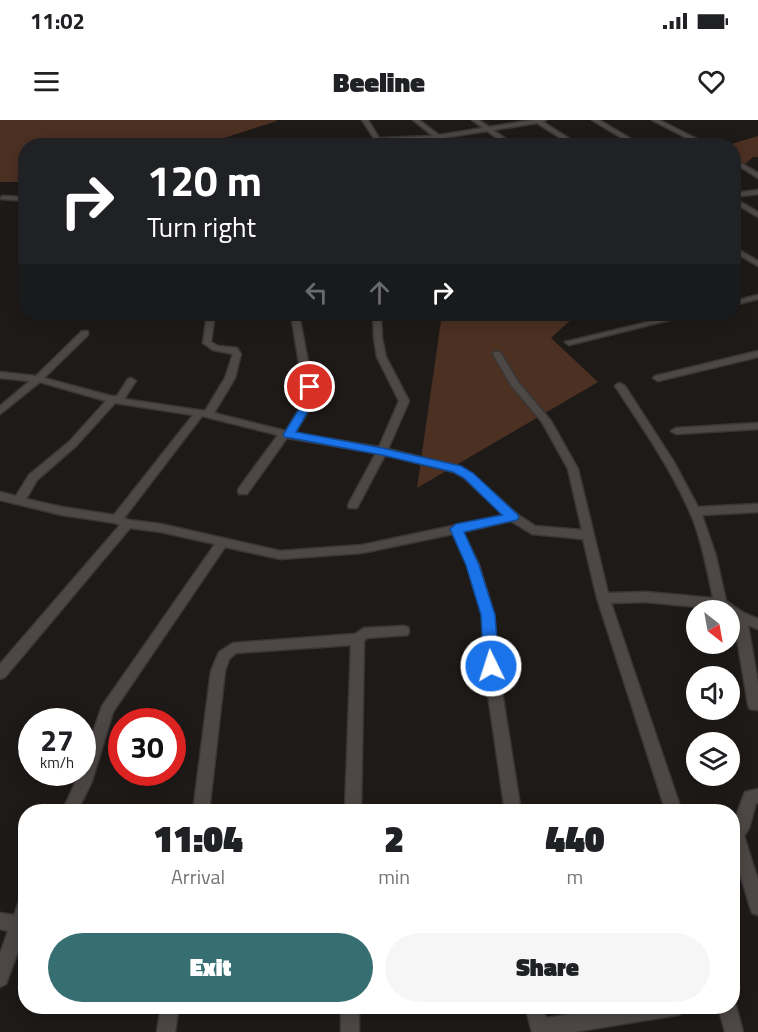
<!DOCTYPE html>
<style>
:root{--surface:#fff;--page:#f6f6f6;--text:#202124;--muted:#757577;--accent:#366e72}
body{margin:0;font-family:"Titillium Web",sans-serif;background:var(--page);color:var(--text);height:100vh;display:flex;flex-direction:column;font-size:22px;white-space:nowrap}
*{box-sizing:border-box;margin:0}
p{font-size:20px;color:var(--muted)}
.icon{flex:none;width:33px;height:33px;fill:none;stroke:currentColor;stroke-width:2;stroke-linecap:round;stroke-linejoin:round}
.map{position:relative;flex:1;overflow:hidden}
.drawer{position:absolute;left:18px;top:684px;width:722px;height:210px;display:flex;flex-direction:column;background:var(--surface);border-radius:24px;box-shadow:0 3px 15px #0003}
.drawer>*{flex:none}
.top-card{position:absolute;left:18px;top:18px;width:723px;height:183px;border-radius:24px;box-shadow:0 3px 15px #0003;background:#202124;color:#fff;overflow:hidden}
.needle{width:39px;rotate:149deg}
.buttons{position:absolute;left:686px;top:480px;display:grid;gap:12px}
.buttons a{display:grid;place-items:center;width:54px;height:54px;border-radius:50%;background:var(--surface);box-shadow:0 3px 15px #0003;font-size:30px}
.speed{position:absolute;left:18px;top:588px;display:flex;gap:12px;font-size:30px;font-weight:700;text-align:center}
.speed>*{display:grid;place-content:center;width:78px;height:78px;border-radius:50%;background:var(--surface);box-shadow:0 3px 15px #0003;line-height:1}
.speed small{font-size:15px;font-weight:400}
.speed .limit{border:9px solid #d22;background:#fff;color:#111}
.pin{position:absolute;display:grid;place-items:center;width:51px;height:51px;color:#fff;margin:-26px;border:3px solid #fff;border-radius:50%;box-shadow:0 2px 6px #0007}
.me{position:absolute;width:66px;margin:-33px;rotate:356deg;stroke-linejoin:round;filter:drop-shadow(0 0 4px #0008)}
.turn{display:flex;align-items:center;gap:21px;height:126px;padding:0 30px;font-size:27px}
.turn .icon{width:78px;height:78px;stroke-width:2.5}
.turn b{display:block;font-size:42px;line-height:51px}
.lanes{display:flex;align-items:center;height:57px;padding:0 30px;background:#0003;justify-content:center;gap:30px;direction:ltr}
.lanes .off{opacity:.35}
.eta{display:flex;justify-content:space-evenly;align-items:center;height:102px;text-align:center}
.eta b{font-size:36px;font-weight:800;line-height:42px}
.cta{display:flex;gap:12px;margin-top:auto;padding:12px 30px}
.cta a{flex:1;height:69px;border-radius:36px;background:var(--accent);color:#fff;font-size:24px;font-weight:800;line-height:69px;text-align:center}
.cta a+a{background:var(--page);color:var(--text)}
.status{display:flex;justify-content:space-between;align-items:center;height:42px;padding:0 30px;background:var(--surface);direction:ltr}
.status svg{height:16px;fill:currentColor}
header{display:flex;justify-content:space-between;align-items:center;height:78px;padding:0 30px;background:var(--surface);font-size:27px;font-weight:800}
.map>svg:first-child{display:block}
.green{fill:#4c3123}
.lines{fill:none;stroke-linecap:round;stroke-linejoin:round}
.minor-casing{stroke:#393635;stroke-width:3}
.minor{fill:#4d4846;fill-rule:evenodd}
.route{fill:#1a73e8;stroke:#114b97;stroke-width:1.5}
</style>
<div class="status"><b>11:02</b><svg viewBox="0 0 49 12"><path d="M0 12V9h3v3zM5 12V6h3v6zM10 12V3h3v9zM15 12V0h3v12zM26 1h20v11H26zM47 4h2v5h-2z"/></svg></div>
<header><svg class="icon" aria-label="menu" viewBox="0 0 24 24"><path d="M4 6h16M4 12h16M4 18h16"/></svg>Beeline<svg class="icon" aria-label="heart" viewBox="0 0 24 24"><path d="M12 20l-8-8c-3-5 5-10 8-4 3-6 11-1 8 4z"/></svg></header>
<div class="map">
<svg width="758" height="912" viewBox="0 0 758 912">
<rect width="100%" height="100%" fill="#1e1a18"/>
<!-- green -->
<path class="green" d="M0 0H276L277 1 202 25 26 26 25 62H0Z
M758 16V37H753L734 54V26H725Z
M442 194H588L574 197 551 218 598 262 417 368Z"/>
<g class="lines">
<!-- minor casing -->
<g class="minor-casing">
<path id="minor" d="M362 0H368L379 18H383L433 16 413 0H419L439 15 483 8 472 0H479L489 7 533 0H546L543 2 581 26H573L537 3 493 10 516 26H508L487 11 443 18 453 26H446L437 19 383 22 375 20Z
M592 0H599L643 26H635Z
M652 0H659L711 26H702Z
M734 39 758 53V58L734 43Z
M758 70V74L734 77V73Z
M3 76 26 77V81L1 79 0 78Z
M734 78 758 92V97L734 83Z
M734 127 758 141V146L734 132Z
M758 175V179L734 185V181Z
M126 194H134L128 199 124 197Z
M207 194H215L211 222 218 226 237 228 241 234 235 258 214 293 286 311 300 288 304 274 291 194H299L314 274 310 288 295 313 379 327 399 281 377 237 374 218 373 194H381L382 218 386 237 409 281 388 329 461 347 472 354 517 394 535 406 582 410 568 349 542 302 511 265 493 234 494 232H500L518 262 551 301 578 349 608 473 646 472 713 478C708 453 703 427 694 402 675 354 644 310 615 266L617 264 620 263 625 266 674 342 698 387 758 384V392L702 395 716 436 726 481 744 493 758 499V509L748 505 758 563V590L750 589 748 585 734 500 729 496V490L646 482 611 483 682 692H666L597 478 583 419 532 414 511 401 463 412 479 445 494 495 498 546 521 692H505L484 546 482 495 467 445 453 414 362 433 280 439 225 427 113 592 92 661 77 692H62L80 652H82V645L102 586 215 424 161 412 130 408 5 557 0 559V544L120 405 115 403 62 395 0 380V372L16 376 29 355 69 322 106 281 40 262 0 294V286L30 261 0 258V252L36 256 82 211H88V215L44 258 111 276H117L128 259 131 258 136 261 124 279 205 291 225 258 233 234 213 230 203 223ZM115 283 193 295 114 395 62 387 26 379 37 360 76 326ZM202 296 278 315 239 368 238 371 239 374H247L287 318 376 333 348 385 349 388H357L385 335 454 352 464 358 504 395 362 425 280 431 161 404 129 400 124 398Z
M681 194H694L569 225 565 222Z
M758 231V237L658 261 653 258 655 256Z
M758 303V309L676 314 671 311 676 308Z
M403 506 408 507 409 511 408 515 367 518 364 521 361 692H345L351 525 236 533 229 539 225 551 209 692H193L211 551 219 532 233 523 355 514 364 508Z
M758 669V683H756L749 708 744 716 758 760V795L752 793 750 787 732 727V707L745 672Z
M26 777V810L6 864 0 867V834L8 811 0 809V793L14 795 20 779Z
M732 879 736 886 743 912H725L718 886H732Z
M161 886H179L175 912H157Z
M341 886H359V912H341Z
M525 886H543L546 898 618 886H687L684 892 678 895 573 912H532Z"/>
</g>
<!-- minor -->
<use href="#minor" class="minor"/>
</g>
<!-- route -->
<path class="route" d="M310 264 315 267 314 281 296 312 382 328 461 346 473 353 517 394 519 397 517 400 464 412 479 445 495 495 499 546 497 550 491 552 486 550 484 546 481 495 466 445 450 409 456 404 502 395 464 358 453 352 382 335 285 317 283 315 304 281V267Z"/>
</svg>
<div class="buttons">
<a><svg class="needle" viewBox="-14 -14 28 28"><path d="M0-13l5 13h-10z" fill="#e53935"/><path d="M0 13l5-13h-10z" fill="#757577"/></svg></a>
<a><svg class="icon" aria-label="sound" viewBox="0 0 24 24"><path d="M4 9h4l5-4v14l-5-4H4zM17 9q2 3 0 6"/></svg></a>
<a><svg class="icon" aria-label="layers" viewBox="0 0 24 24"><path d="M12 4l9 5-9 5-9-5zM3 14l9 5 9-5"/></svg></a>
</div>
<div class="speed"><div>27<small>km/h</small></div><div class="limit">30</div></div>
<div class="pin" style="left:310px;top:267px;background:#d93025"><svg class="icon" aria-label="arrive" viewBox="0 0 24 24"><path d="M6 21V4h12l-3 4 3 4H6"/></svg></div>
<svg class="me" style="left:491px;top:546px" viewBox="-20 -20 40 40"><circle r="17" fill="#1a73e8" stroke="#fff" stroke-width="3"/><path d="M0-11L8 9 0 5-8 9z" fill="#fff"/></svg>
<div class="top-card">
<div class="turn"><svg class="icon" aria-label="right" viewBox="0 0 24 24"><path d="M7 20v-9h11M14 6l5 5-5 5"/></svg><div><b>120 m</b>Turn right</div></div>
<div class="lanes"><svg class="icon off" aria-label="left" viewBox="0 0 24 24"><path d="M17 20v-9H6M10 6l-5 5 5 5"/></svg><svg class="icon off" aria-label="ahead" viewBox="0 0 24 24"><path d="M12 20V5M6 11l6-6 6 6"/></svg><svg class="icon" aria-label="right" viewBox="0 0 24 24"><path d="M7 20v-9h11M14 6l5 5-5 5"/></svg></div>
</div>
<section class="drawer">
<div class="eta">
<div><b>11:04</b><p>Arrival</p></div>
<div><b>2</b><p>min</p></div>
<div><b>440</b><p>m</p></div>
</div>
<div class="cta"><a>Exit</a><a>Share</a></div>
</section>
</div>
